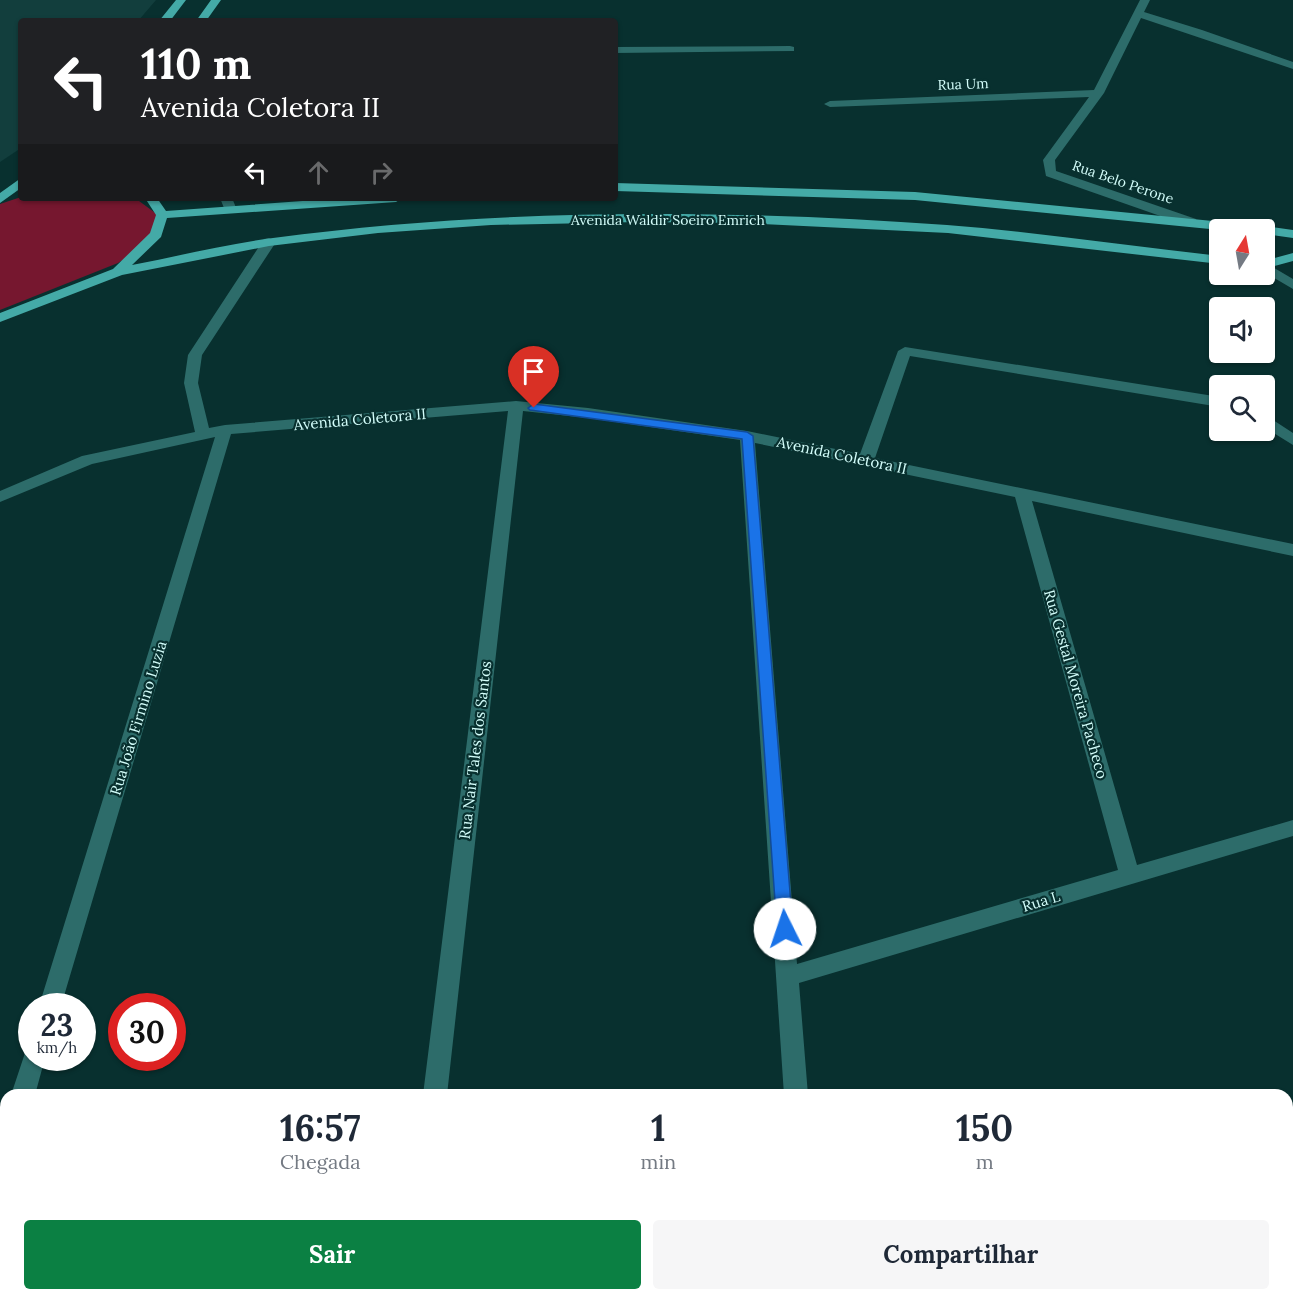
<!DOCTYPE html>
<html lang="pt">
<meta charset="utf-8">
<style>
:root{--surface:#fff;--page:#f6f6f7;--text:#1f2937;--muted:#747a83;--accent:#0b8043}
body{margin:0;font-family:Lora,serif;background:var(--page);color:var(--text);height:100vh;display:flex;flex-direction:column;font-size:22px;white-space:nowrap}
*{box-sizing:border-box;margin:0}
p{font-size:20px;color:var(--muted)}
.icon{flex:none;width:33px;height:33px;fill:none;stroke:currentColor;stroke-width:2;stroke-linecap:round;stroke-linejoin:round}
.map{position:relative;flex:1;overflow:hidden}
.drawer{position:absolute;left:0px;top:1089px;width:1293px;height:212px;display:flex;flex-direction:column;background:var(--surface);border-radius:18px 18px 0 0;box-shadow:0 2px 4px #0004}
.drawer>*{flex:none}
.banner{position:absolute;left:18px;top:18px;width:600px;height:183px;border-radius:6px;box-shadow:0 2px 4px #0004;background:#202124;color:#fff;overflow:hidden}
.needle{width:39px;rotate:11deg}
.buttons{position:absolute;left:1209px;top:219px;display:grid;gap:12px}
.buttons a{display:grid;place-items:center;width:66px;height:66px;border-radius:6px;background:var(--surface);box-shadow:0 2px 4px #0004;font-size:30px}
.speed{position:absolute;left:18px;top:993px;display:flex;gap:12px;font-size:30px;font-weight:700;text-align:center}
.speed>*{display:grid;place-content:center;width:78px;height:78px;border-radius:50%;background:var(--surface);box-shadow:0 2px 4px #0004;line-height:1}
.speed small{font-size:15px;font-weight:400}
.speed .limit{border:9px solid #d22;background:#fff;color:#111}
.pin{position:absolute;display:grid;place-items:center;width:51px;height:51px;color:#fff;margin:-62px -26px;border-radius:50% 50% 50% 0;rotate:-45deg;box-shadow:0 0 6px #0007}
.pin .icon{rotate:45deg}
.me{position:absolute;width:66px;margin:-33px;rotate:356deg;stroke-linejoin:round;filter:drop-shadow(0 0 4px #0008)}
.turn{display:flex;align-items:center;gap:21px;height:126px;padding:0 24px;font-size:27px}
.turn .icon{width:78px;height:78px;stroke-width:2.5}
.turn b{display:block;font-size:42px;line-height:51px}
.lanes{display:flex;align-items:center;height:57px;padding:0 24px;background:#0003;justify-content:center;gap:30px;direction:ltr}
.lanes .off{opacity:.35}
.eta{display:flex;justify-content:space-evenly;align-items:center;height:102px;text-align:center}
.eta b{font-size:36px;font-weight:800;line-height:42px}
.primary-button{display:flex;gap:12px;margin-top:auto;padding:12px 24px}
.primary-button a{flex:1;height:69px;border-radius:6px;background:var(--accent);color:#fff;font-size:24px;font-weight:800;line-height:69px;text-align:center}
.primary-button a+a{background:var(--page);color:var(--text)}
.map>svg:first-child{display:block}
.built{fill:#123e3d}
.green{fill:#76172f}
.lines{fill:none;stroke-linecap:round;stroke-linejoin:round}
.minor{fill:#2d6c6a;fill-rule:evenodd}
.major{fill:#44aaa7;fill-rule:evenodd}
.route{fill:#1a73e8;stroke:#114b97;stroke-width:1.5}
.labels{text-anchor:middle;dominant-baseline:central;stroke-width:4.5;stroke-linejoin:round;paint-order:stroke}
.far-street-label{font-size:14px;fill:#d3fdfa;stroke:#08302f}
.street-label{font-size:15px;fill:#d3fdfa;stroke:#08302f}
</style>
<div class="map">
<svg width="1293" height="1300" viewBox="0 0 1293 1300">
<rect width="100%" height="100%" fill="#08302f"/>
<!-- built -->
<path class="built" d="M0 0H156L138 21H21V148L0 162Z"/>
<!-- green -->
<path class="green" d="M21 197 135 198 158 215 156 239 118 263 0 310V204Z"/>
<g class="lines">
<!-- minor -->
<path class="minor" d="M1140 0H1150L1144 12 1202 30 1293 62V69L1141 18 1104 93 1055 160 1056 171 1196 219 1197 222 1196 225H1186L1046 176 1043 160 1089 97 830 107 824 104 830 101 1094 90Z
M790 46 794 47V51L615 53V47Z
M220 198H232L237 210 236 213H226Z
M269 238 276 242 202 355 198 383 209 428 225 425 516 401 588 408 747 431 860 454 898 351 905 347 1220 397V407L910 356 875 458 1293 544V556L1032 501 1137 865 1293 820V836L799 983 808 1095H784L740 440 588 418 523 411 447 1095H423L508 411 231 434 61 1006H39L215 437 92 464 0 502V491L82 456 195 432 184 383 188 355 264 239ZM755 443 1015 497 1118 870 797 964Z
M1264 262 1293 279V289L1264 272Z
M1264 414 1293 433V445L1264 427Z
M32 1048V1058H45L35 1095H11L26 1050Z
M6 1139V1180L0 1182V1142Z
M398 1294H424V1300H398Z
M796 1294H822L823 1300H797Z"/>
<!-- major -->
<path class="major" d="M176 0H186L170 21H159Z
M211 0H221L206 21H196Z
M21 178V188L0 203V193Z
M615 183 915 192 1264 226 1293 230V238L1264 234V230H1220L915 200 615 191Z
M145 198H157L166 211 344 198H402L396 202 167 218 161 237 132 265C179 256 226 244 273 238 496 208 723 209 947 225 1038 232 1129 246 1220 256V264L948 233 741 223 639 222 491 225 378 233 269 246 122 275 0 322V313L113 269 150 233 156 215Z
M1293 253V261L1264 269V261Z"/>
</g>
<!-- route -->
<path class="route" d="M534 404 747 432 753 436 793 929 791 934 785 936 779 934 777 929 742 439 530 410 528 408Z"/>
<g class="labels">
<!-- far-street labels -->
<g class="far-street-label">
<text transform="translate(963 84) rotate(-2)">Rua Um</text>
<text transform="translate(1123 182) rotate(19)">Rua Belo Perone</text>
<text x="668" y="220">Avenida Waldir Soeiro Emrich</text>
</g>
<!-- street labels -->
<g class="street-label">
<text transform="translate(360 419) rotate(-5)">Avenida Coletora II</text>
<text transform="translate(842 455) rotate(12)">Avenida Coletora II</text>
<text transform="translate(1076 684) rotate(74)">Rua Gestal Moreira Pacheco</text>
<text transform="translate(138 718) rotate(-73)">Rua João Firmino Luzia</text>
<text transform="translate(475 750) rotate(-83)">Rua Nair Tales dos Santos</text>
<text transform="translate(1041 901) rotate(-17)">Rua L</text>
</g>
</g>
</svg>
<div class="buttons">
<a><svg class="needle" viewBox="-14 -14 28 28"><path d="M0-13l5 13h-10z" fill="#e53935"/><path d="M0 13l5-13h-10z" fill="#747a83"/></svg></a>
<a><svg class="icon" aria-label="sound" viewBox="0 0 24 24"><path d="M4 9h4l5-4v14l-5-4H4zM17 9q2 3 0 6"/></svg></a>
<a><svg class="icon" aria-label="search" viewBox="0 0 24 24"><circle cx="10" cy="10" r="6"/><path d="M15 15l6 6"/></svg></a>
</div>
<div class="speed"><div>23<small>km/h</small></div><div class="limit">30</div></div>
<div class="pin" style="left:534px;top:408px;background:#d93025"><svg class="icon" aria-label="arrive" viewBox="0 0 24 24"><path d="M6 21V4h12l-3 4 3 4H6"/></svg></div>
<svg class="me" style="left:785px;top:929px" viewBox="-20 -20 40 40"><circle r="19" fill="#fff"/><path d="M0-13L10 11 0 6-10 11z" fill="#1a73e8"/></svg>
<div class="banner">
<div class="turn"><svg class="icon" aria-label="left" viewBox="0 0 24 24"><path d="M17 20v-9H6M10 6l-5 5 5 5"/></svg><div><b>110 m</b>Avenida Coletora II</div></div>
<div class="lanes"><svg class="icon" aria-label="left" viewBox="0 0 24 24"><path d="M17 20v-9H6M10 6l-5 5 5 5"/></svg><svg class="icon off" aria-label="ahead" viewBox="0 0 24 24"><path d="M12 20V5M6 11l6-6 6 6"/></svg><svg class="icon off" aria-label="right" viewBox="0 0 24 24"><path d="M7 20v-9h11M14 6l5 5-5 5"/></svg></div>
</div>
<section class="drawer">
<div class="eta">
<div><b>16:57</b><p>Chegada</p></div>
<div><b>1</b><p>min</p></div>
<div><b>150</b><p>m</p></div>
</div>
<div class="primary-button"><a>Sair</a><a>Compartilhar</a></div>
</section>
</div>
